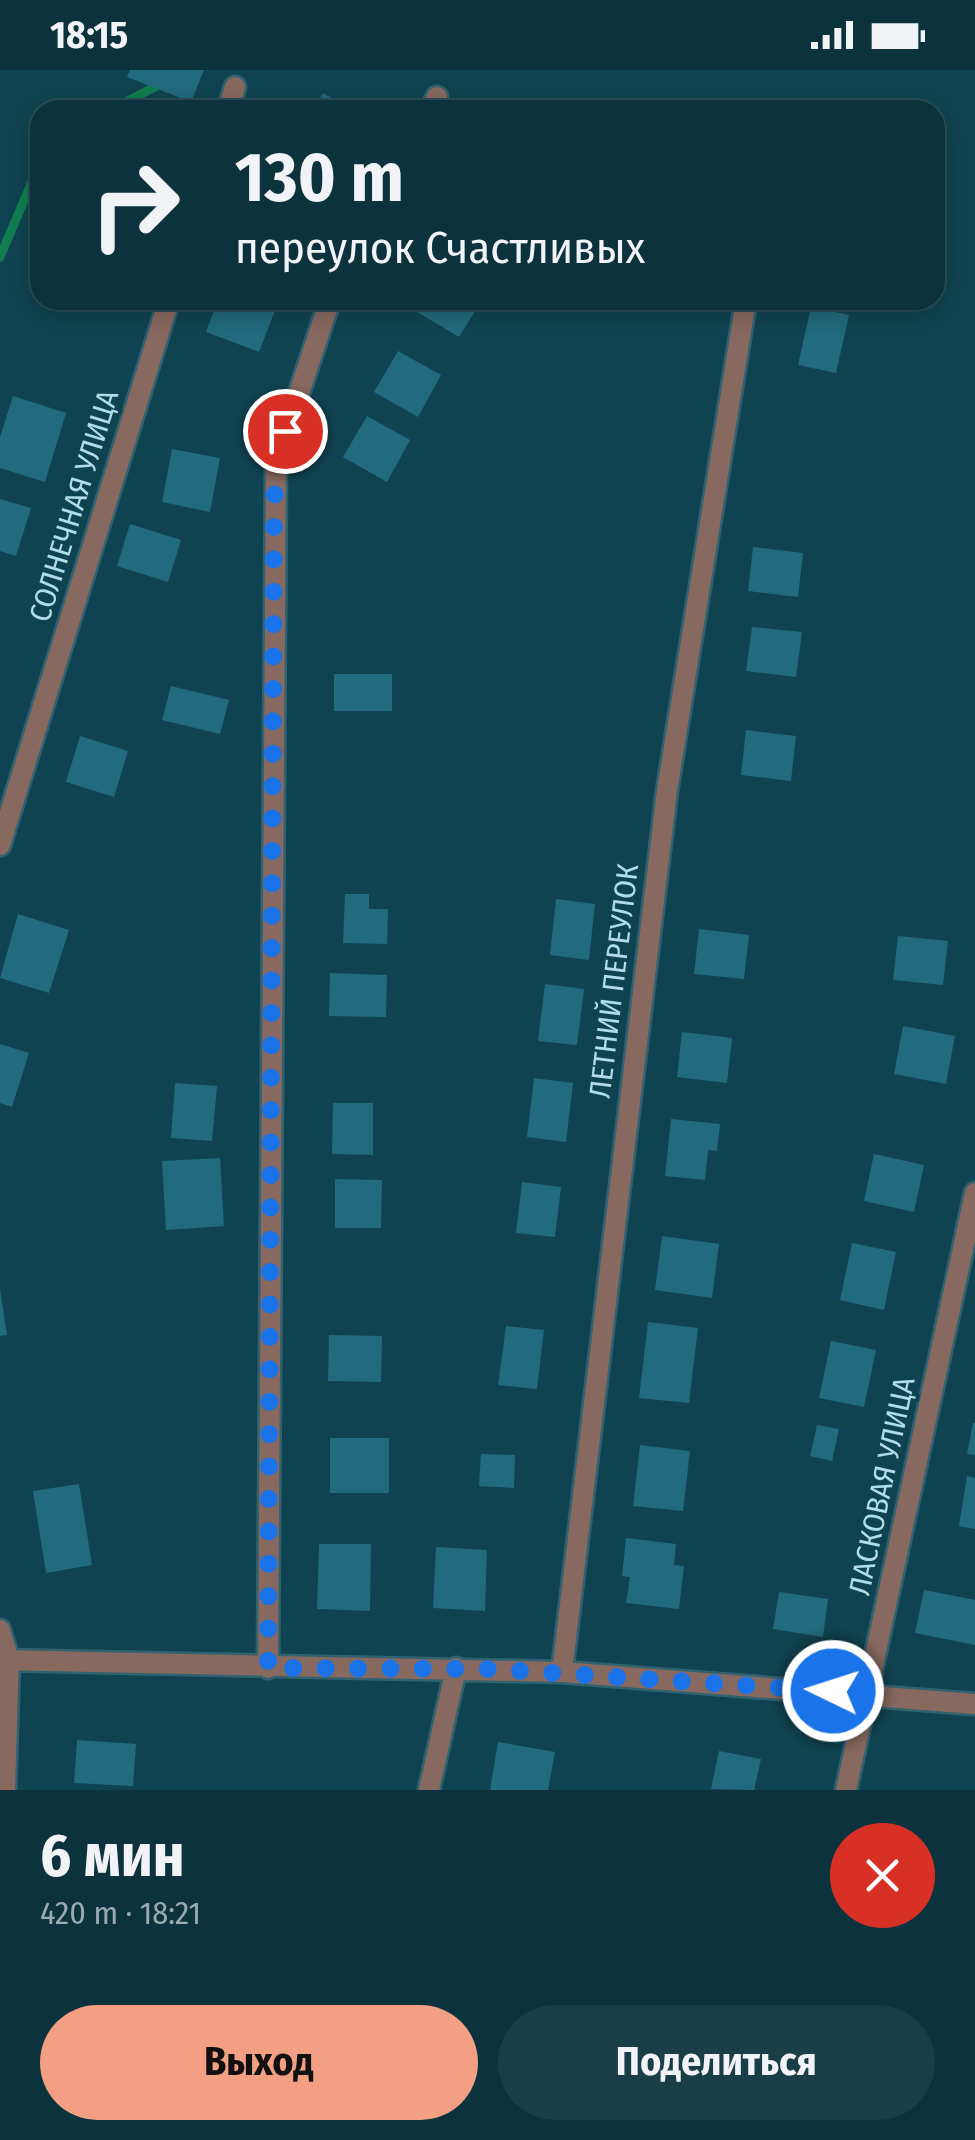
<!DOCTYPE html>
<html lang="ru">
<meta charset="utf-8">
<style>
:root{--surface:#0c323d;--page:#1a3e48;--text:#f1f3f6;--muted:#9aaab0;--line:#2c4d57;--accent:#f39f83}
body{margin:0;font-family:"Fira Sans Condensed",sans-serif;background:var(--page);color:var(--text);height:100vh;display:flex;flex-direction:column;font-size:38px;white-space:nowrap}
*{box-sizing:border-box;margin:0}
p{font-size:32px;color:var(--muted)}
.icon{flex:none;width:55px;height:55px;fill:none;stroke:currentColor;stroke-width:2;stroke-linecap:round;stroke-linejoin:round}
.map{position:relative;height:1720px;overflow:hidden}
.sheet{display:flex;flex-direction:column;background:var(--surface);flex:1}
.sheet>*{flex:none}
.top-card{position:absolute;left:30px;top:30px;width:915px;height:210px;border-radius:30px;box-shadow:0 5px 25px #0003,0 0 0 2px var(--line);background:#0c323d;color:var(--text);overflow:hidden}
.pin{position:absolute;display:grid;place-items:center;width:85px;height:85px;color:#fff;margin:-42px;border:5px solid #fff;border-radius:50%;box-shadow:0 2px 10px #0007}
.me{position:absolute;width:110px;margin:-55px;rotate:274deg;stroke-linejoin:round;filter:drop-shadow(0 0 8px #0008)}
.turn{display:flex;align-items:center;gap:35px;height:210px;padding:0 40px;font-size:45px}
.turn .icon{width:130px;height:130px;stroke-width:2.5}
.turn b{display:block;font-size:70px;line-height:85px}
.round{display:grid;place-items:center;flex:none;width:105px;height:105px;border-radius:52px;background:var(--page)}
.head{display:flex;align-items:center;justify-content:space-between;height:170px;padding:0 40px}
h1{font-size:60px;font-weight:700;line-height:75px}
.cta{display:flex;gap:20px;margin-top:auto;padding:20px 40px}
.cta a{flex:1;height:115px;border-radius:60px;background:var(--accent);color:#111;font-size:40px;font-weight:700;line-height:115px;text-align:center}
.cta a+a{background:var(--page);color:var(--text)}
.status{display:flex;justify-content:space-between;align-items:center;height:70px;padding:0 50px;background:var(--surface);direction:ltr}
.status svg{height:28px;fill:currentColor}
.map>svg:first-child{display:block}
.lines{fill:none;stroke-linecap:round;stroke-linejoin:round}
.stream{stroke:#117d51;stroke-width:9}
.building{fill:#226a7d}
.minor-casing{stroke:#316270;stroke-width:25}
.minor{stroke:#88695f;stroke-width:20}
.route{stroke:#1a73e8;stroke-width:18;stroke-dasharray:0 32.4}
.labels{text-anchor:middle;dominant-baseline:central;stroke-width:8;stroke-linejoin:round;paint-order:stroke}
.street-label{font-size:30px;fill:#b3dcea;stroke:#104351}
</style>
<div class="status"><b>18:15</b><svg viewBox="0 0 49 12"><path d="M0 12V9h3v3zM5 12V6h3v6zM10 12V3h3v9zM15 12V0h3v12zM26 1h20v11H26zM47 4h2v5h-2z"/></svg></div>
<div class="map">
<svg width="975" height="1720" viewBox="0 0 975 1720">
<rect width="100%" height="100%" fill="#104351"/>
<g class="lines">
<!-- stream -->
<path class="stream" d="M111 40 162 13
M0 187 40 93"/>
</g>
<!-- building -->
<path class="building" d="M130 0H204L191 32 127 7Z
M323 23 352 40H313Z
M218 230H279L259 282 206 262Z
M397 230H482L459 267Z
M811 237 849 245 836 303 798 295Z
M398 281 441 305 418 347 374 322Z
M13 326 66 343 45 412 0 398V367Z
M367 346 410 370 387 412 343 387Z
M172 379 220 388 210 442 162 432Z
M0 429 31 438 16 486 0 481Z
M130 454 181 470 168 512 117 496Z
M753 477 803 483 798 527 748 521Z
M752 557 802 562 796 607 746 601Z
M334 604H392V641H334Z
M171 616 229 630 220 664 162 650Z
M746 660 796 666 791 711 741 705Z
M80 666 128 681 114 727 66 712Z
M345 824H369V839H388L387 874 343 873Z
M556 829 595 834 589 890 550 885Z
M18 844 69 860 49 923 0 908Z
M699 859 749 865 744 909 694 904Z
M898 866 948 871 943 915 893 910Z
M330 903 387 905 386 947 329 946Z
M545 914 584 919 577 975 538 971Z
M903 956 955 966 946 1014 894 1004Z
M682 962 732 968 727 1013 677 1007Z
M0 974 29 983 12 1037 0 1033Z
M534 1008 573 1013 566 1072 527 1067Z
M175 1013 217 1016 212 1071 171 1068Z
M333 1033H373V1085L332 1084Z
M671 1049 720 1054 717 1081 708 1080 705 1110 665 1106Z
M874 1084 924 1095 914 1142 864 1131Z
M220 1088 224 1156 166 1160 162 1091Z
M335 1109 382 1110 381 1158H335Z
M522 1112 561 1117 555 1167 516 1163Z
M662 1166 719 1174 712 1228 655 1220Z
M852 1173 896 1182 884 1240 840 1230Z
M0 1219 7 1265 0 1266Z
M648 1252 698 1258 689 1333 639 1328Z
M506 1256 544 1260 537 1319 498 1315Z
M329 1265 382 1266 381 1312 328 1311Z
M831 1271 876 1280 864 1337 819 1328Z
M973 1353H975V1385L967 1384Z
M817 1355 839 1359 832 1391 810 1386Z
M330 1368H389V1423H330Z
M640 1375 690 1381 683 1441 633 1436Z
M481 1384 515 1385 514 1418 479 1416Z
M967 1406 975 1408V1459L959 1456Z
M79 1414 92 1495 46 1503 33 1421Z
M626 1468 676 1474 674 1495 684 1496 679 1539 626 1533 630 1507 622 1506Z
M319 1474H371L370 1541 317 1539Z
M436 1477 487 1480 485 1541 433 1538Z
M924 1520 975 1530V1575L915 1563Z
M779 1522 828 1529 823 1567 773 1559Z
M77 1670 136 1674 133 1716 74 1713Z
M498 1672 555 1682 548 1720H490Z
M719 1681 761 1689 754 1720 711 1719Z"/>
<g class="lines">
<!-- minor casing -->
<g class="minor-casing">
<path id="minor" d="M228 40 235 17
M430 40 437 27
M0 775 169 230
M0 1560 9 1590 5 1720
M0 1590 562 1602 975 1634
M268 1598 276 392 330 230
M562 1602 667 721 746 230
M429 1720 456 1598
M846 1720 975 1123"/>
</g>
<!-- minor -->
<use href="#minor" class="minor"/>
</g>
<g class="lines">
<!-- route -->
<path class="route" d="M285 361 276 392 274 448 268 1598 491 1599 833 1621"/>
</g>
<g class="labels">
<!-- street labels -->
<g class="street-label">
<text transform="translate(74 436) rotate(-73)">СОЛНЕЧНАЯ УЛИЦА</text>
<text transform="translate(614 911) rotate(-83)">ЛЕТНИЙ ПЕРЕУЛОК</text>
<text transform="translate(882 1416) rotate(-78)">ЛАСКОВАЯ УЛИЦА</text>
</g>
</g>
</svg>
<div class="pin" style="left:285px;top:361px;background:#d93025"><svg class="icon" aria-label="arrive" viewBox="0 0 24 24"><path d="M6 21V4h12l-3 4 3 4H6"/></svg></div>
<svg class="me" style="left:833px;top:1621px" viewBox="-20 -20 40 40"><circle r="17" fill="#1a73e8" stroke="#fff" stroke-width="3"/><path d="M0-11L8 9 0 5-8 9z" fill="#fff"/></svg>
<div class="top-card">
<div class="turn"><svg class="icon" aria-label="right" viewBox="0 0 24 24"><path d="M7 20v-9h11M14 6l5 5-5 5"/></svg><div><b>130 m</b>переулок Счастливых</div></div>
</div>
</div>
<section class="sheet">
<div class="head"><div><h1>6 мин</h1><p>420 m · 18:21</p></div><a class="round" style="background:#d93025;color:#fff"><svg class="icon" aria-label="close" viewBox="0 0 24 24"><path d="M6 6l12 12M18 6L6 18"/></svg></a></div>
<div class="cta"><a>Выход</a><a>Поделиться</a></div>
</section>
